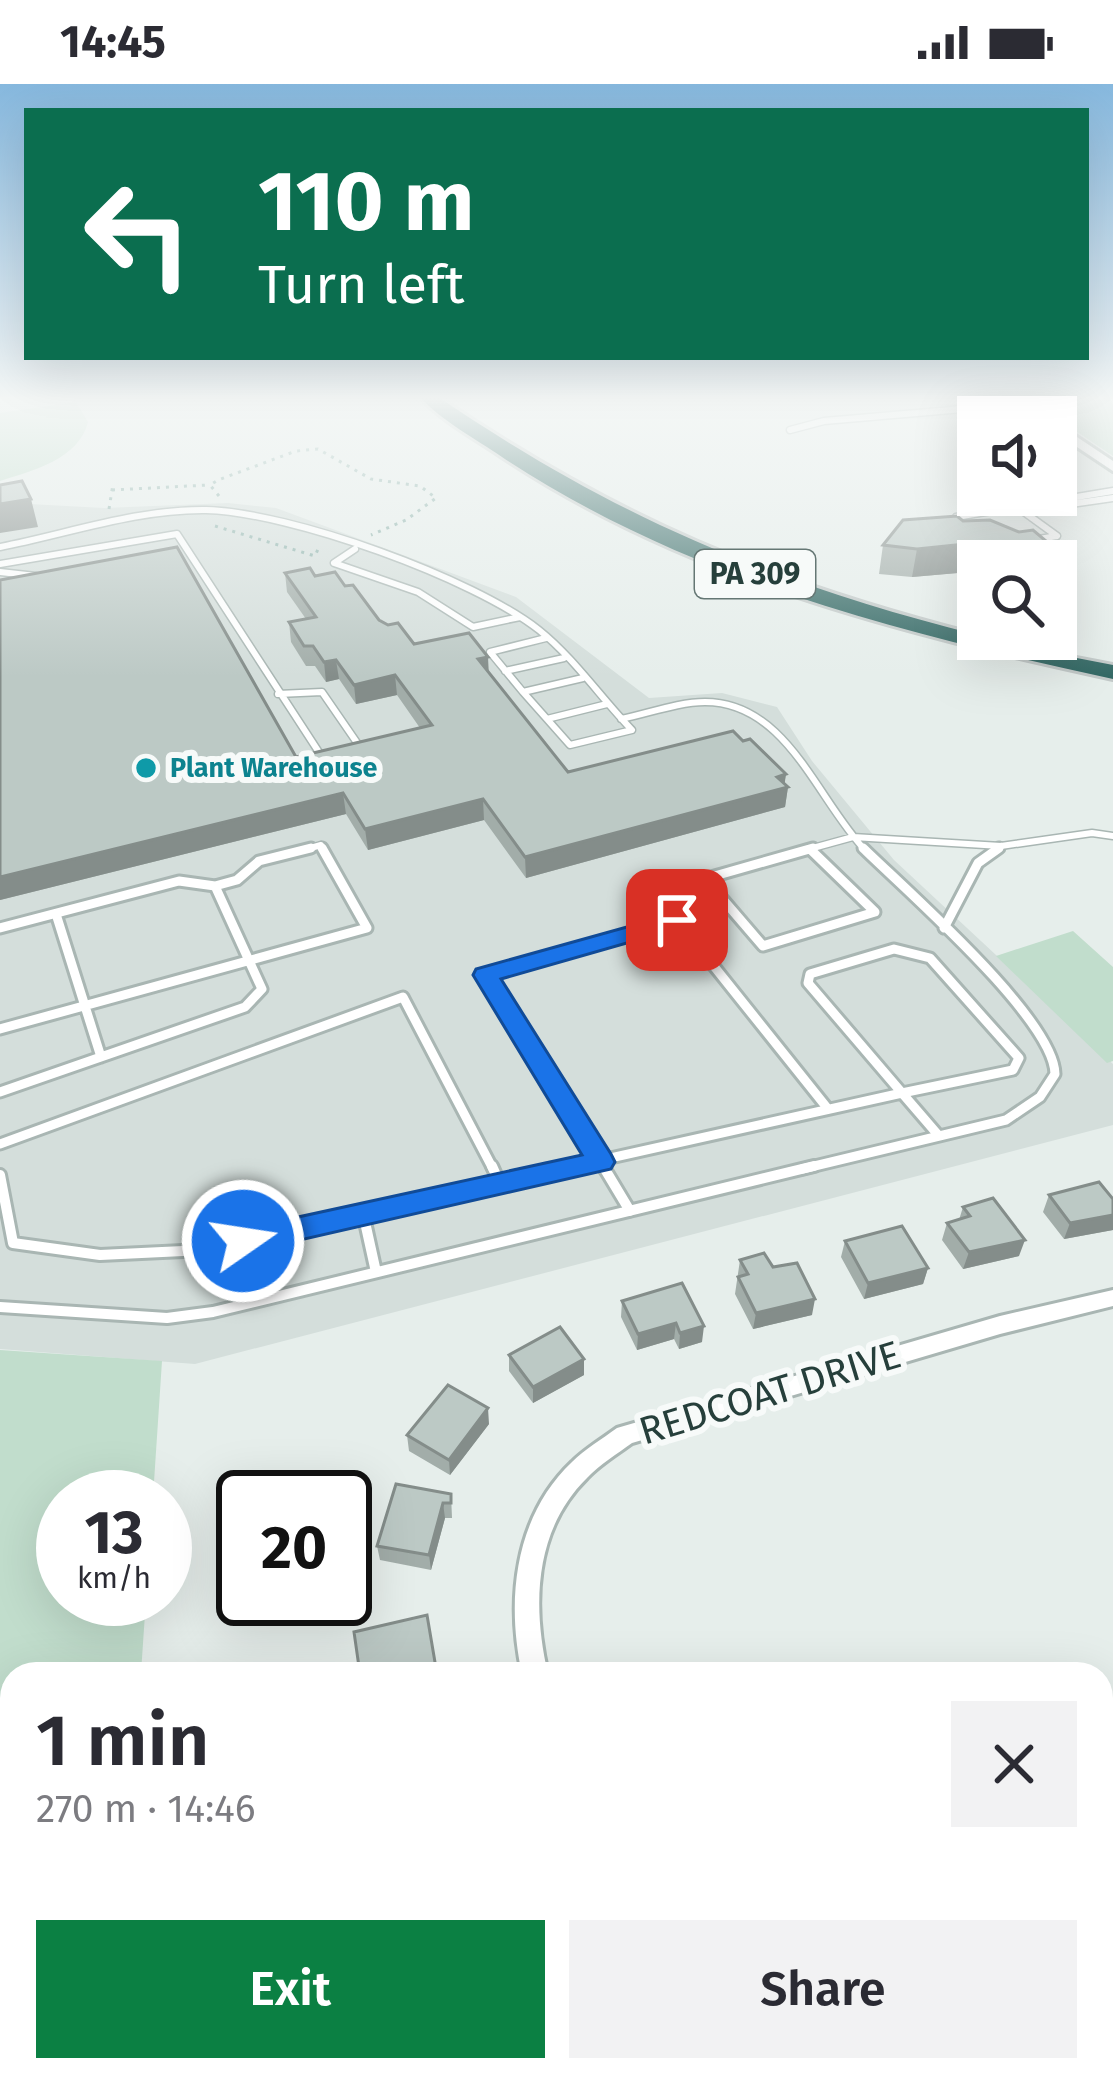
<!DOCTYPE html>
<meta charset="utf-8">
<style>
:root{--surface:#fff;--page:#f2f2f3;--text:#2b2b33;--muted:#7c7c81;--accent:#0b8043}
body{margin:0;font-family:"Fira Sans",sans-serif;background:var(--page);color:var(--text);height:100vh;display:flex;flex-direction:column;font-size:45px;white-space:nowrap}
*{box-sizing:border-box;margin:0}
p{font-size:39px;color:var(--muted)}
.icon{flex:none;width:66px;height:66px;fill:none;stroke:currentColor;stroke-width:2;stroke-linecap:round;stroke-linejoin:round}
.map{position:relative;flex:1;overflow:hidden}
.sheet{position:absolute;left:0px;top:1578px;width:1113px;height:420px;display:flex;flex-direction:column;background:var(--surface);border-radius:36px 36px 0 0;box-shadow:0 12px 48px #0002}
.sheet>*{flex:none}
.banner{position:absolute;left:24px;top:24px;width:1065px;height:252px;border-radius:0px;box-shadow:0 12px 48px #0002;background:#0b6e4f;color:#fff;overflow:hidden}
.fabs{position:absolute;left:957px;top:312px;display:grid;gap:24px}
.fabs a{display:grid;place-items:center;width:120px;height:120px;border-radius:0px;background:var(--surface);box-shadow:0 12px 48px #0002;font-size:60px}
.speed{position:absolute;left:36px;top:1386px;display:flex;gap:24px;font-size:60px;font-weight:700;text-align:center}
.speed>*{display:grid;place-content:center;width:156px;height:156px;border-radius:50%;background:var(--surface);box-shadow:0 12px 48px #0002;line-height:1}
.speed small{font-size:30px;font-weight:400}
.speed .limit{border:6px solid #111;border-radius:18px;background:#fff;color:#111}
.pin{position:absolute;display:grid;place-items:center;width:102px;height:102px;color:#fff;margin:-51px;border-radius:24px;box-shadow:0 6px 18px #0006}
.me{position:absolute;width:132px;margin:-66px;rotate:77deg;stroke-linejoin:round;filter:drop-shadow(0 0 9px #0008)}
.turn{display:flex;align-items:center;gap:42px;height:252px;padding:0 36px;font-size:54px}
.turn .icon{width:156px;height:156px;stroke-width:2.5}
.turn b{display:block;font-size:84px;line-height:102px}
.round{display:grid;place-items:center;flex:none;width:126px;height:126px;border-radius:0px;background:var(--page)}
.headline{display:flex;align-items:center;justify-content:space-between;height:204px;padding:0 36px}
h1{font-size:72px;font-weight:600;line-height:90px}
.cta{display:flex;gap:24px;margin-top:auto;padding:24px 36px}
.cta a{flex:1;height:138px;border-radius:0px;background:var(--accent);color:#fff;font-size:48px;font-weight:600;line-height:138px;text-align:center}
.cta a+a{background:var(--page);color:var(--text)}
.status{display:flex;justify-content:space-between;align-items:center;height:84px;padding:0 60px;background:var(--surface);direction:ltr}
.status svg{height:33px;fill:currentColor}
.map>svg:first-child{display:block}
.built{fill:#d4dedb}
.green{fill:#c1ddcc}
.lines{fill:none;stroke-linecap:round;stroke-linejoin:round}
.service-far3-casing{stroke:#a9b6b3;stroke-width:9}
.service-far2-casing{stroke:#a9b6b3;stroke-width:15}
.service-far1-casing{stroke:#a9b6b3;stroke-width:16}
.service-casing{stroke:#a9b6b3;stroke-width:20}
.minor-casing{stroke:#a9b6b3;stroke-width:6}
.tertiary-casing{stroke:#a9b6b3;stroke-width:6}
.motorway-casing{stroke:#c2c9c8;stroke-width:6}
.path{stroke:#89afa8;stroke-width:3;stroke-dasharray:3 6;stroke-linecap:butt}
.service-far3{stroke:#fff;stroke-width:6}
.service-far2{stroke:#fff;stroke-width:9}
.service-far1{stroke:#fff;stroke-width:10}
.service{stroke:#fff;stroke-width:14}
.minor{fill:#fff;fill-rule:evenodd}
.tertiary{fill:#fff;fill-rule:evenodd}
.motorway{fill:#346965;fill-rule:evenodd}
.wall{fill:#a2ada9}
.shaded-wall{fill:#848d8a}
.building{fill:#bcc9c5;stroke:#848d8a;stroke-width:3}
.route{fill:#1a73e8;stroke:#114b97;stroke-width:3}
.culture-dot{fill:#0f9aa8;stroke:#f7faf9;stroke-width:4.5}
.labels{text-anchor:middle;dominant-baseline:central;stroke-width:12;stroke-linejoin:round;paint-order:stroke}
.far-culture-label{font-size:27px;font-weight:bold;fill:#0d838f;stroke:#f7faf9;text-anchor:start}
.shield{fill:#f7faf9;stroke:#657774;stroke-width:3}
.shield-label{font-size:30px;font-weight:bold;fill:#263f3b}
.near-street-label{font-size:39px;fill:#263f3b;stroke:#f7faf9}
</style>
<div class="status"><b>14:45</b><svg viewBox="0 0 49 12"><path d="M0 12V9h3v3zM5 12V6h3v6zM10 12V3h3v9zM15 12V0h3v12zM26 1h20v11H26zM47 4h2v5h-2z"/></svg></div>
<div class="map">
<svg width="1113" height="1998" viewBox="0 0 1113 1998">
<rect width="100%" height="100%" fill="#e6eeeb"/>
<!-- built -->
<path class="built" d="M228 419 276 424 516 513 649 614 722 609 777 623 812 677 894 776 1113 980V1041L195 1280 0 1265V425L29 420 104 424Z"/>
<!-- green -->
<path class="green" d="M1027 314H1113V372Z
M76 318 88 338C79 375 32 387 0 397V329Z
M1073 847 1113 883V977L1107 979 996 872Z
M0 1266 162 1277 153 1413H63V1515H146L141 1589 12 1590V1623L0 1626Z"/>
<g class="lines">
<!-- service-far3 casing -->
<g class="service-far3-casing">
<path id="service-far3" d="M790 346 824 337 1022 320
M1064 421 1113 414
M1017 423 1057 452
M956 433 1113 407
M1033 456 1057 452
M0 463C67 450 137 425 206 426 290 428 473 494 539 546 574 574 601 614 632 646L570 661 523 608
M355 465 334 479 418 508 473 543 520 533
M0 480 177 450 324 676
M0 488 36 492
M546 554 490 568 523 608 583 594
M505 587 564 574
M278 610 322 608 362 666
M547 635 607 620
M621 635C647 630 678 618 705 618 787 618 817 716 866 767
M300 767 321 761 324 767
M802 767 853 753 1001 762 1092 749 1113 752
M995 767 1001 762"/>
</g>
<!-- service-far2 casing -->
<g class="service-far2-casing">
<path id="service-far2" d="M810 765 875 828 763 862 708 798 711 793 813 764
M56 830 101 973
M0 844 179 797 215 802 237 796 259 777 311 764
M944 844 978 779 999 764
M894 865 930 874 1019 974 1013 986 902 1009 808 899 810 890Z
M0 945 367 844 322 764
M0 1008 245 923 262 905 215 802
M902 1009 939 1052
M0 1060 403 913 493 1085
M561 1085 902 1009
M604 1085 485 891 677 836 828 1025
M802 1085 1006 1036 1040 1013 1055 990C1054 935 907 807 863 764"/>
</g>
<!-- service-far1 casing -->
<g class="service-far1-casing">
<path id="service-far1" d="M492 1082 500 1100
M603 1082 630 1127
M0 1091 13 1159 100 1171 204 1166 574 1082
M363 1129 376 1188
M0 1223 167 1234 213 1228 814 1082"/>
</g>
<!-- service casing -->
<g class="service-casing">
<path id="service" d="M0 1652 12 1649
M1080 1998 1113 1987"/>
</g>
<!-- minor casing -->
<g class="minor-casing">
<path id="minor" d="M1113 1206V1222L1000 1250 632 1359C617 1370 600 1380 587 1394 534 1446 532 1522 548 1590H522C506 1517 514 1433 572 1378 585 1365 602 1355 617 1344L1000 1232Z
M1113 1634V1660L1101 1665V1639Z"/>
</g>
<!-- tertiary casing -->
<g class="tertiary-casing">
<path id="tertiary" d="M1007 314H1021L1047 333H1032Z
M1056 339 1113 377V387L1056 349Z"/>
</g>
<!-- motorway casing -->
<g class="motorway-casing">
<path id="motorway" d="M421 314H440C618 435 770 498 978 551V555L1113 581V595C900 549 686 495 502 373 476 355 442 337 421 314Z"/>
</g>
<!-- path -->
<path class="path" d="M112 406 208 401
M219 412 210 401 218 396 296 367 318 365 371 395 420 402 436 414 406 436 371 451
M109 425 113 400
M215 442 315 472 319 463"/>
<!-- service-far3 -->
<use href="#service-far3" class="service-far3"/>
<!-- service-far2 -->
<use href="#service-far2" class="service-far2"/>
<!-- service-far1 -->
<use href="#service-far1" class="service-far1"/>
<!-- service -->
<use href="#service" class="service"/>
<!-- minor -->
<use href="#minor" class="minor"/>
<!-- tertiary -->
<use href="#tertiary" class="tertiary"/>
<!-- motorway -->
<use href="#motorway" class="motorway"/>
</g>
<!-- wall -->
<path class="wall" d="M963 437 1072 471 1064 499 1056 477H978V490L969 488 912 493 879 490 883 461Z
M285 489 315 492 345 502 379 536 414 560 489 589 568 688 743 657 786 690 784 700 788 703 785 723 526 794 484 736 368 766 346 730 0 816V496L296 673 420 644 397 611 356 620 339 595 326 598 315 582H306L291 558 289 538 306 535 287 508Z
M1049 1111 1113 1115V1146L1064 1155 1043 1128Z
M963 1123 1019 1172 963 1185 942 1156 947 1139 959 1136Z
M845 1157 928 1184 923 1200 864 1215 841 1173Z
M740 1176 773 1183 812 1231 753 1245 735 1210Z
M682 1199 702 1258 679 1265 674 1255 637 1266 621 1233 622 1217Z
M509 1271 584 1275V1291L533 1319 509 1287Z
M489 1340 450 1391 409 1367 407 1351Z
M451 1410 452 1434H445L431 1486 380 1476 377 1462Z"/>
<!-- shaded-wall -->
<path class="shaded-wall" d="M31 415 38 443 0 449V420Z
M975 459 969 488 912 493 917 465Z
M1072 471 1064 499 1056 513V496Z
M488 573 489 593 478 575Z
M336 576 339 595 326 598 324 578Z
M395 591 397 611 356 620 354 601Z
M786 690 784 704 788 703 785 723 526 794 525 773Z
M343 709 346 730 0 816V793Z
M483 715 484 736 368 766 365 745Z
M1113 1131V1146L1064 1155 1070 1139Z
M1025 1156 1019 1172 963 1185 969 1168Z
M928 1184 923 1200 864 1215 868 1199Z
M815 1215 812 1231 753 1245 756 1229Z
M676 1239 674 1255 637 1266 638 1250Z
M704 1242 702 1258 679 1265 680 1249Z
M584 1275V1291L533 1319V1303Z
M488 1324 489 1340 450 1391 449 1376Z
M443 1419 445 1434 431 1486 429 1471Z"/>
<!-- building -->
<path class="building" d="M22 397 31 415 0 420V401Z
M957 432 963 437 990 436 1019 448 1033 446 1059 468 1072 471 1056 496V477H1009L993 464 975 459 917 465 883 461 903 436Z
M177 463 296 673 432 641 395 591 354 601 336 576 324 578 313 562H304L289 538 316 533 285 489 310 484 315 492 335 488 345 502 353 501 379 536 388 541 398 539 414 560 469 549 488 573 478 575 568 688 733 647 743 657 750 655 786 690 777 693 788 703 525 773 483 715 365 745 343 709 0 793V496Z
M1099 1098 1113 1115V1131L1070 1139 1049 1111Z
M993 1114 1025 1156 969 1168 947 1139 970 1132 963 1123Z
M902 1142 928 1184 868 1199 845 1157Z
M764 1169 773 1183 797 1179 815 1215 756 1229 738 1193 748 1190 740 1176Z
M682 1199 704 1242 680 1249 676 1239 638 1250 622 1217Z
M560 1243 584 1275 533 1303 509 1271Z
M448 1301 488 1324 449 1376 407 1351Z
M396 1400 451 1410V1419H443L429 1471 377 1462Z
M427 1531 437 1590H360L354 1548Z"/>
<!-- sky -->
<linearGradient id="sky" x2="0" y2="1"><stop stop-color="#86b8de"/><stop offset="0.53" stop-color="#f4f7f6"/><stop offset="1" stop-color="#f4f7f6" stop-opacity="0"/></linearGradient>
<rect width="1113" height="593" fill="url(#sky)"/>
<!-- route -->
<path class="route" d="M677 829 686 831V842L501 895 611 1070 615 1078 611 1085 243 1169 233 1165 228 1157 233 1148 243 1145 582 1071 473 891 476 885Z"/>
<!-- markers -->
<circle class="culture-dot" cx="146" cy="684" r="12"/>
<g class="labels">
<!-- far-culture labels -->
<g class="far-culture-label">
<text x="170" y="684">Plant Warehouse</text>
</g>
<!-- shield labels -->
<rect class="shield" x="695" y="466" width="120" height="48" rx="9"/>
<g class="shield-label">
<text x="755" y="490">PA 309</text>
</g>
<!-- near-street labels -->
<g class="near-street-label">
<text transform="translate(770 1309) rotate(-17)">REDCOAT DRIVE</text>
</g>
</g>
</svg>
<div class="fabs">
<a><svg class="icon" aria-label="sound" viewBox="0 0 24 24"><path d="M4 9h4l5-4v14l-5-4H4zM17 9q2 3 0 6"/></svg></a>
<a><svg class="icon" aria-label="search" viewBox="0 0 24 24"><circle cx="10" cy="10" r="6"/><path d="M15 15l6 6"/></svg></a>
</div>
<div class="speed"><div>13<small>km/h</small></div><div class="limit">20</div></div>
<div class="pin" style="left:677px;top:836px;background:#d93025"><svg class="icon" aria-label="arrive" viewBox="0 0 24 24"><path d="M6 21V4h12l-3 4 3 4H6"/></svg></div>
<svg class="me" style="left:243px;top:1157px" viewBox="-20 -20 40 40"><circle r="17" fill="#1a73e8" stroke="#fff" stroke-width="3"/><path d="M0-11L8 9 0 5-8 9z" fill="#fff"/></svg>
<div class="banner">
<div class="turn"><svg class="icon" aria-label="left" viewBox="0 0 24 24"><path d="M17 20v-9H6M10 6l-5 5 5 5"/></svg><div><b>110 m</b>Turn left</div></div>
</div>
<section class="sheet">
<div class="headline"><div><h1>1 min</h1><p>270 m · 14:46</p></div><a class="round"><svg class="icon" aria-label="close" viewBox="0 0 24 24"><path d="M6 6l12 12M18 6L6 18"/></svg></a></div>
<div class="cta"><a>Exit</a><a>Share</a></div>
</section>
</div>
